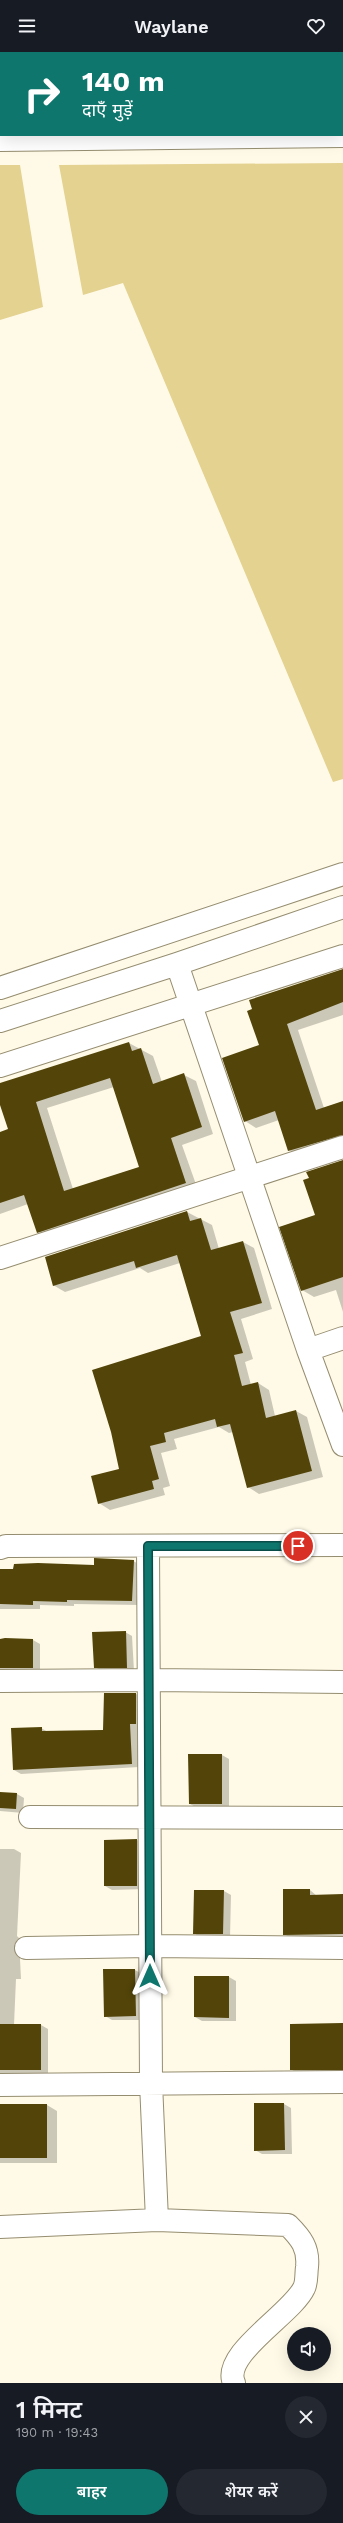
<!DOCTYPE html>
<html lang="hi">
<meta charset="utf-8">
<style>
:root{--surface:#171b24;--page:#242831;--text:#f1f3f6;--muted:#9ea1a6;--accent:#0f766e}
body{margin:0;font-family:"Work Sans","Noto Sans Devanagari",sans-serif;background:var(--page);color:var(--text);height:100vh;display:flex;flex-direction:column;font-size:15px;white-space:nowrap}
*{box-sizing:border-box;margin:0}
p{font-size:13px;color:var(--muted)}
.icon{flex:none;width:22px;height:22px;fill:none;stroke:currentColor;stroke-width:2;stroke-linecap:round;stroke-linejoin:round}
.map{position:relative;height:2331px;overflow:hidden}
.details{display:flex;flex-direction:column;background:var(--surface);flex:1}
.details>*{flex:none}
.hud{position:absolute;left:0px;top:0px;width:343px;height:84px;box-shadow:0 4px 16px #0002;background:#0f766e;color:#fff;overflow:hidden}
.tools{position:absolute;left:287px;top:2275px;display:grid;gap:8px}
.tools a{display:grid;place-items:center;width:44px;height:44px;border-radius:50%;background:var(--surface);box-shadow:0 4px 16px #0002;font-size:20px}
.pin{position:absolute;display:grid;place-items:center;width:34px;height:34px;color:#fff;margin:-17px;border:2px solid #fff;border-radius:50%;box-shadow:0 1px 4px #0007}
.me{position:absolute;width:44px;margin:-22px;rotate:0deg;stroke-linejoin:round;filter:drop-shadow(0 0 3px #0008)}
.turn{display:flex;align-items:center;gap:14px;height:84px;padding:0 16px;font-size:18px}
.turn .icon{width:52px;height:52px;stroke-width:2.5}
.turn b{display:block;font-size:28px;line-height:34px}
.round{display:grid;place-items:center;flex:none;width:42px;height:42px;border-radius:21px;background:var(--page)}
.summary{display:flex;align-items:center;justify-content:space-between;height:68px;padding:0 16px}
h1{font-size:24px;font-weight:600;line-height:30px}
.action{display:flex;gap:8px;margin-top:auto;padding:8px 16px}
.action a{flex:1;height:46px;border-radius:24px;background:var(--accent);color:#fff;font-size:16px;font-weight:600;line-height:46px;text-align:center}
.action a+a{background:var(--page);color:var(--text)}
header{display:flex;justify-content:space-between;align-items:center;height:52px;padding:0 16px;background:var(--surface);font-size:18px;font-weight:600}
.map>svg:first-child{display:block}
.green{fill:#e4d291}
.shadow{fill:#0003;fill-rule:evenodd}
.building{fill:#534509;fill-rule:evenodd}
.lines{fill:none;stroke-linecap:round;stroke-linejoin:round}
.minor-casing{stroke:#958d70;stroke-width:24}
.major-casing{stroke:#816f2a;stroke-width:24}
.minor{stroke:#fff;stroke-width:22}
.major{stroke:#d6c78b;stroke-width:22}
.route-casing{stroke:#0a4d48;stroke-width:10}
.route{stroke:#0f766e;stroke-width:7}
</style>
<header><svg class="icon" aria-label="menu" viewBox="0 0 24 24"><path d="M4 6h16M4 12h16M4 18h16"/></svg>Waylane<svg class="icon" aria-label="heart" viewBox="0 0 24 24"><path d="M12 20l-8-8c-3-5 5-10 8-4 3-6 11-1 8 4z"/></svg></header>
<div class="map">
<svg width="343" height="2331" viewBox="0 0 343 2331">
<rect width="100%" height="100%" fill="#fffae7"/>
<!-- green -->
<path class="green" d="M343 111V727L333 730 123 231 83 243 59 113Z
M0 113H20L43 255 0 268Z"/>
<!-- shadow -->
<path class="shadow" d="M343 919V963L298 978 324 1056 343 1050V1092L301 1105 289 1098 279 1068 256 1076 245 1069 260 994Z
M129 991 153 1004 162 1030 184 1023 196 1029 213 1082 182 1093 198 1138 50 1187 38 1180 28 1152 0 1162V1081L9 1078 0 1050V1032ZM114 1035 140 1115 73 1137 47 1056Z
M343 1109V1260L336 1238 314 1245 302 1238 316 1163Z
M187 1160 212 1173 219 1197 243 1190 254 1196 272 1257 241 1267 253 1307 245 1310 251 1333 258 1331 269 1338 275 1364 296 1359 307 1365 323 1425 259 1442 248 1435 233 1380 229 1381 219 1375 174 1387 177 1397 161 1401 170 1434 163 1436 165 1443 110 1458 99 1451 203 1284 180 1211 148 1221 140 1216 65 1240 53 1233 46 1205Z
M133 1509 141 1513 139 1553 74 1552V1554L40 1553V1557H0V1518L95 1514Z
M125 1580 132 1584 134 1619H102L95 1615Z
M0 1588H33L40 1592V1620L0 1623Z
M105 1642H136L143 1646V1676H137L139 1715 21 1722 14 1718 41 1676 48 1680 104 1679Z
M222 1703 229 1707V1756H197L190 1752Z
M0 1741 17 1742 24 1746 23 1761 0 1759Z
M137 1788 144 1792V1837L112 1838 105 1834Z
M0 1797H14L21 1801 17 1884 19 1886 21 1927H16L14 1973H41L48 1977V2022L0 2021Z
M310 1838 317 1844 343 1843V1886H291L284 1882Z
M224 1839 231 1843 230 1886H201L194 1881Z
M104 1918H135L142 1922 143 1968H112L105 1964Z
M229 1925 236 1929V1969H202L195 1965Z
M343 1972V2023L298 2022 291 2017Z
M255 2052H284L291 2056 292 2102H262L255 2098Z
M0 2053H47L57 2059V2111H0Z"/>
<!-- building -->
<path class="building" d="M343 917V950L287 972 316 1058 343 1049V1083L288 1099 275 1059 244 1070 222 1006 259 993 247 959 252 957 249 948Z
M129 990 132 999 141 996 153 1032 184 1021 202 1075 171 1086 186 1131 37 1181 24 1143 0 1151V1080L8 1077 0 1053V1031ZM110 1026 139 1115 64 1139 36 1050Z
M343 1108V1225L301 1239 279 1175 315 1163 303 1128 309 1126 306 1120Z
M187 1159 190 1169 201 1166 211 1198 243 1189 262 1251 230 1260 243 1301 234 1303 242 1334 258 1330 266 1366 296 1358 312 1419 247 1436 230 1372 217 1375 215 1367 164 1381 166 1390 150 1394 159 1427 152 1429 154 1437 98 1452 91 1424 119 1417 111 1380 92 1318 201 1284 177 1203 136 1216 134 1209 53 1234 45 1205Z
M94 1506 134 1508 132 1549 67 1548V1550L33 1549V1553L0 1552V1517H13L14 1512 38 1511 94 1513Z
M126 1579 127 1616H94L92 1580Z
M5 1586 33 1587V1616H0V1587Z
M104 1641H136V1672H130L132 1712 13 1718 11 1676 42 1675V1679L103 1678Z
M188 1702H222V1752H189Z
M0 1740 17 1741 16 1757 0 1756Z
M137 1787V1834H104V1788Z
M283 1837H310V1843L343 1842V1882L283 1883Z
M194 1838H224L223 1882H193Z
M103 1917H135L136 1964 104 1965Z
M194 1924H229V1966L194 1965Z
M343 1971V2018H290V1972Z
M0 1972H41V2018H0Z
M254 2051H284L285 2098 254 2099Z
M0 2052H47V2106H0Z"/>
<g class="lines">
<!-- minor casing -->
<g class="minor-casing">
<path id="minor" d="M0 88 343 84
M177 912 308 1298 343 1393
M0 936 343 822
M0 969 177 912 343 855
M0 1014 343 904
M0 1206 343 1095
M308 1298 343 1286
M148 1494 151 2031 157 2168
M0 1496 6 1494 343 1493
M0 1629 149 1628 343 1630
M30 1765 343 1766
M26 1896 150 1894 343 1896
M0 2033 343 2030
M0 2175 157 2168 288 2173C301 2186 309 2196 307 2215 306 2222 307 2230 304 2236 292 2262 221 2302 234 2331"/>
</g>
<!-- major casing -->
<g class="major-casing">
<path id="major" d="M342 25H343
M0 28H1"/>
</g>
<!-- minor -->
<use href="#minor" class="minor"/>
<!-- major -->
<use href="#major" class="major"/>
</g>
<g class="lines">
<!-- route casing -->
<g class="route-casing">
<path id="route" d="M150 1924 148 1494H298"/>
</g>
<!-- route -->
<use href="#route" class="route"/>
</g>
</svg>
<div class="tools">
<a><svg class="icon" aria-label="sound" viewBox="0 0 24 24"><path d="M4 9h4l5-4v14l-5-4H4zM17 9q2 3 0 6"/></svg></a>
</div>
<div class="pin" style="left:298px;top:1494px;background:#d93025"><svg class="icon" aria-label="arrive" viewBox="0 0 24 24"><path d="M6 21V4h12l-3 4 3 4H6"/></svg></div>
<svg class="me" style="left:150px;top:1924px" viewBox="-20 -20 40 40"><path d="M0-17L14 15 0 8-14 15z" fill="#0f766e" stroke="#fff" stroke-width="4"/></svg>
<div class="hud">
<div class="turn"><svg class="icon" aria-label="right" viewBox="0 0 24 24"><path d="M7 20v-9h11M14 6l5 5-5 5"/></svg><div><b>140 m</b>दाएँ मुड़ें</div></div>
</div>
</div>
<section class="details">
<div class="summary"><div><h1>1 मिनट</h1><p>190 m · 19:43</p></div><a class="round"><svg class="icon" aria-label="close" viewBox="0 0 24 24"><path d="M6 6l12 12M18 6L6 18"/></svg></a></div>
<div class="action"><a>बाहर</a><a>शेयर करें</a></div>
</section>
